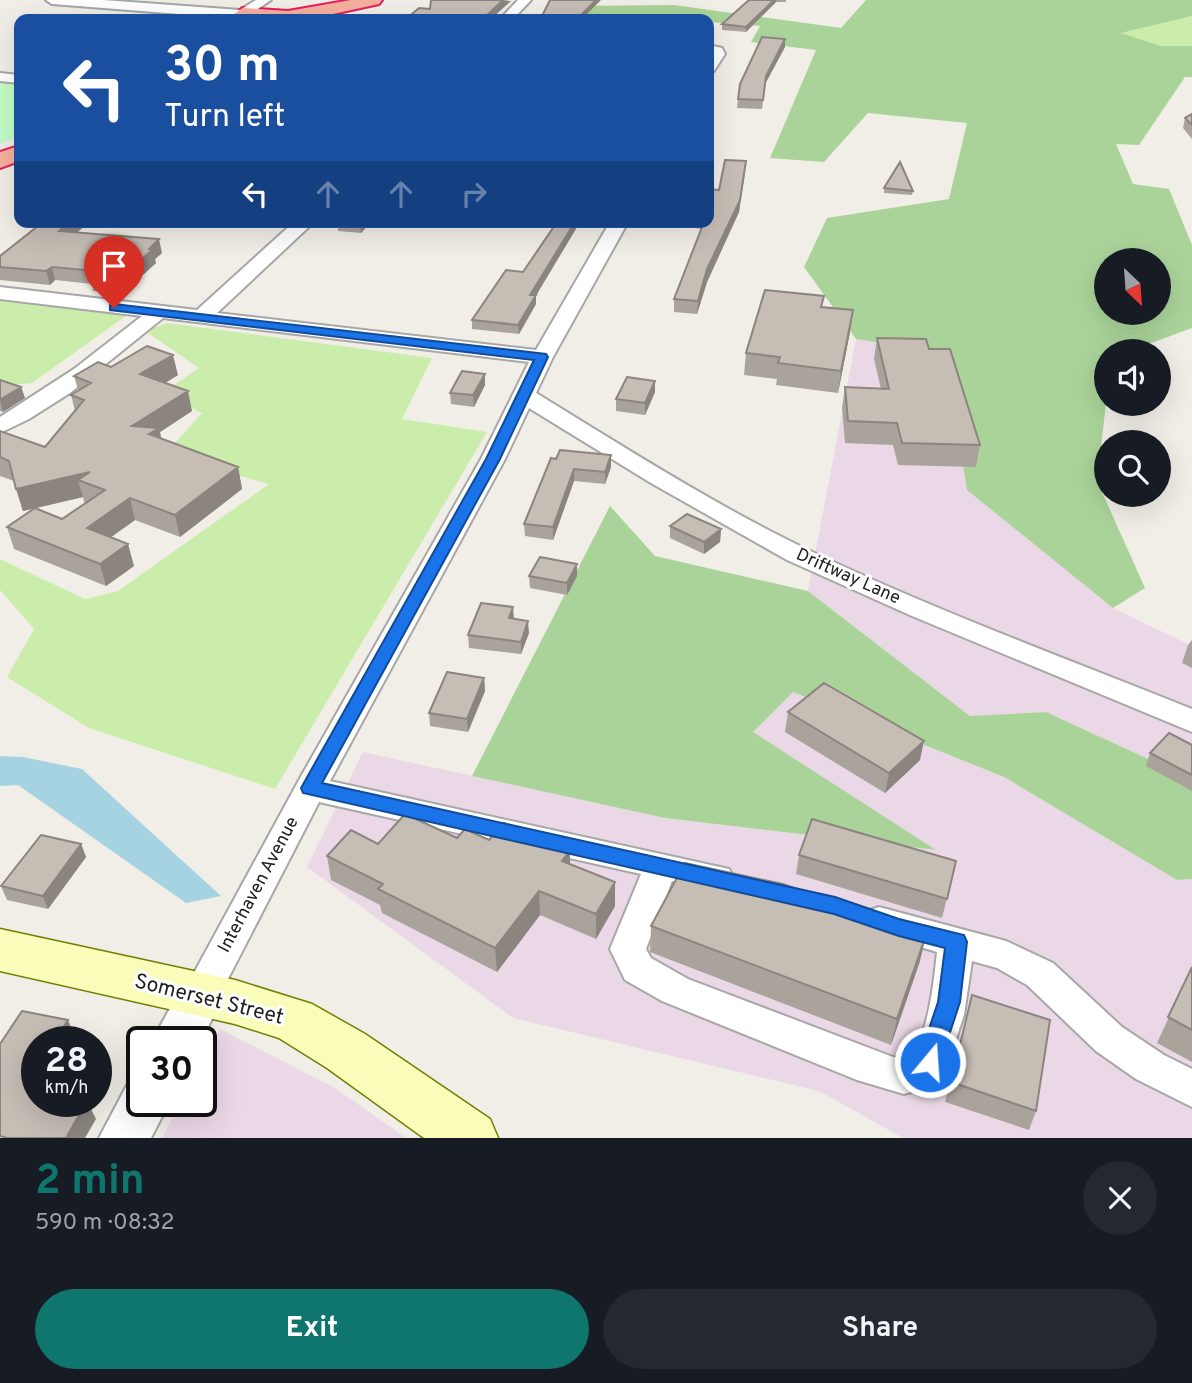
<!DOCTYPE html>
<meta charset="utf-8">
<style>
:root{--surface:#171b24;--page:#242831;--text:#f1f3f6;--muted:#9ea1a6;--accent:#0f766e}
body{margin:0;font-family:Overpass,sans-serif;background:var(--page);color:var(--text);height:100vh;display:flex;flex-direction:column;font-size:26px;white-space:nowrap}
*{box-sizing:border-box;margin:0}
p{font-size:23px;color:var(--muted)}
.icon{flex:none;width:38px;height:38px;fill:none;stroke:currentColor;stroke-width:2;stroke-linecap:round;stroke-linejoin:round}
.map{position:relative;height:1138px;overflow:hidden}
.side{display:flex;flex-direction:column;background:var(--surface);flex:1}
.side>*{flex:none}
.banner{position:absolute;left:14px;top:14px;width:700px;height:214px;border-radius:14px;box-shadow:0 7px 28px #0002;background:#1a4fa0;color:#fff;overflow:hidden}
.needle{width:46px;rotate:155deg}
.buttons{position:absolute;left:1094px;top:248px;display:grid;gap:14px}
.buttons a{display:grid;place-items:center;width:77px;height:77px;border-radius:50%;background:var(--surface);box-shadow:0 7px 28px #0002;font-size:35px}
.speed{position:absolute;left:21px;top:1026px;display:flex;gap:14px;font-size:35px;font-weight:700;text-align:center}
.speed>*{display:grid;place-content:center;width:91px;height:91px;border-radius:50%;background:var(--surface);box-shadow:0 7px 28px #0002;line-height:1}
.speed small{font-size:18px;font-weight:400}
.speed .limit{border:4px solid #111;border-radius:10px;background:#fff;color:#111}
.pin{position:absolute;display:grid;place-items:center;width:60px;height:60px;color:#fff;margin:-72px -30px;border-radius:50% 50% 50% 0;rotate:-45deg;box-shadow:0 0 7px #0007}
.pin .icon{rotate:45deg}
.me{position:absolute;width:77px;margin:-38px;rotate:18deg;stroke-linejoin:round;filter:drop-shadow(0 0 5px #0008)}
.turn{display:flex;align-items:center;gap:24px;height:147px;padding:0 35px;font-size:32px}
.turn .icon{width:91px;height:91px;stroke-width:2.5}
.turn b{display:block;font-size:49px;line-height:60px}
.lanes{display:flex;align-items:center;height:66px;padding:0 35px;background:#0003;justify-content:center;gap:35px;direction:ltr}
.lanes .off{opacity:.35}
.round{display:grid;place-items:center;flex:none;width:74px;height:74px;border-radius:37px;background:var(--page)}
.headline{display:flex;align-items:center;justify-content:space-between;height:119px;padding:0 35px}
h1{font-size:42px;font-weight:700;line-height:52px;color:var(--accent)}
.button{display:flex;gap:14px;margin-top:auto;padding:14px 35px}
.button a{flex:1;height:80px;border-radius:42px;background:var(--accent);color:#fff;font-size:28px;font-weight:700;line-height:80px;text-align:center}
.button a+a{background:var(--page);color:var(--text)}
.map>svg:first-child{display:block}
.industrial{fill:#ebd8e7}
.grass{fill:#cbedab}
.forest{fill:#aad399;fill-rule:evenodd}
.park{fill:#c3fcc7}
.water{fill:#a5d3e1}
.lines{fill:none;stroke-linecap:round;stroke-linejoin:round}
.minor-casing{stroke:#a7a7a7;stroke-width:4}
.tertiary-casing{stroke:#a7a7a7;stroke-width:4}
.secondary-casing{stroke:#717f00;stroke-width:3}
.trunk-casing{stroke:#e41f62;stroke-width:4}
.minor{fill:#fff;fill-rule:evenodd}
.tertiary{fill:#fff;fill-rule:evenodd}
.secondary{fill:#f9fdb9;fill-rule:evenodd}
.trunk{fill:#f6b09e;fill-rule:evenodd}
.wall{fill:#aaa39c}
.shaded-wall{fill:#8b847f}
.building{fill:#c6bdb5;stroke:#8b847f;stroke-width:2}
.route{fill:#1a73e8;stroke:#114b97;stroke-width:2}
.labels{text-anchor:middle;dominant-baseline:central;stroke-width:6;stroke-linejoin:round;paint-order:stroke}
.street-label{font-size:18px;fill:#202020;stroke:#fff}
.near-street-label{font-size:21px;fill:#202020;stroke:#fff}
</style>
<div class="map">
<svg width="1192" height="1138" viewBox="0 0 1192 1138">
<rect width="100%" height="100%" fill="#f1eee7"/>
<!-- industrial -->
<path class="industrial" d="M856 339 945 353 1113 608 1192 646V779L1046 712 970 716 808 591Z
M793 692 1004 777 1177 880 1192 879V1138H903L819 1091 513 1018 307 867 363 752 665 818 934 850 753 732Z
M220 1029 335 1088 406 1138H162L181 1101H201V1064Z"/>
<!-- grass -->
<path class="grass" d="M1192 16V46H1161L1120 33Z
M0 300 126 316 32 383 0 387Z
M167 323 432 358 402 419 487 432 275 789 89 728 7 677 34 629 0 590V559L85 599 118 591 269 484 164 455 202 413 162 393 199 368 145 331Z"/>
<!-- forest -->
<path class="forest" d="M866 0H1192V16L1121 33 1161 46H1192V77H1185L1139 145 1116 144 1133 184 1169 189 1192 245V328L1127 352H1106V404L1097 481 1145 588 1113 608 967 490 945 353 856 339 804 267 827 218 949 199 967 123 868 113 824 162 770 158 816 50 751 42 760 26 709 22V19H594L573 6 674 5 841 28ZM1106 261H1158V313H1106Z
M610 506 655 556 808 591 970 716 1046 712 1192 779V879L1177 880 1004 777 793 692 753 732 936 850 665 818 472 776Z"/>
<!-- park -->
<path class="park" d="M0 81 19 83V136L0 144Z"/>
<!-- water -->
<path class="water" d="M0 756 23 757 82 769 221 896 186 903 18 785 0 786Z"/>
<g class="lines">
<!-- minor casing -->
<g class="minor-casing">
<path id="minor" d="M46 0H103L240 10 256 0H271L243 19 52 4Z
M518 0H531L513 19H500Z
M709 45 722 48 725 54 714 71 709 72 711 54 709 53Z
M0 73 19 75V83L0 81Z
M294 222H314L217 313 536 350 610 222H628L553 357 536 393C624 447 713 504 806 549 931 609 1063 657 1192 709V732L912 616 787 560 651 483 529 408 505 459 330 781 729 869 734 878 729 887 717 891 672 881 646 949 651 958 688 979 893 1057 906 1058C929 1042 934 978 937 952L867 931 862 921 867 911 879 907 1006 941 1053 963 1122 1027 1164 1055 1192 1069V1107L1136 1079 1096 1051 1027 985 997 968 972 961 964 1015 947 1066 938 1080 928 1087 904 1094 857 1080 662 1001 625 980 610 949 641 874 319 802 214 1006 201 1011 188 1006 183 995 188 984 299 780 481 459 529 362 163 318 70 393 29 419 0 433V417L74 369 142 316 0 299V287L197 310Z"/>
</g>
<!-- tertiary casing -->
<g class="tertiary-casing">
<path id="tertiary" d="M201 975 217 981 224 995 201 1041H152L185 981Z
M142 1079V1101H170L151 1138H99L127 1085Z"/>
</g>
<!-- secondary casing -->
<g class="secondary-casing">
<path id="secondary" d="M0 929 235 980 312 1004 365 1034 490 1119 498 1138H424L327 1068 279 1038 235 1024 0 971Z"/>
</g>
<!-- trunk casing -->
<g class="trunk-casing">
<path id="trunk" d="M351 0H382L379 4 310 19H242L234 14 243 8 288 11Z
M19 146V161L0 168V152Z"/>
</g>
<!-- minor -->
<use href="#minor" class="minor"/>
<!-- tertiary -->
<use href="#tertiary" class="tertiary"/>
<!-- secondary -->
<use href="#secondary" class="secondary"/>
<!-- trunk -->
<use href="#trunk" class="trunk"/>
</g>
<!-- wall -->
<path class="wall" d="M749 0H786V2H776L746 32 722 30V24Z
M785 47 765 84 762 109 737 108 738 99Z
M1192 114V139L1183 128 1185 118Z
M745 173 739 212 707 282 697 314 674 312V299L702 229 686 227 687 222H709L719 190Z
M884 188 913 191 912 195 884 193Z
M339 222H371L361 233 338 231V224Z
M580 222 536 295V304L519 334 472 329V320L523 272Z
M86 225 77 232 162 253 155 259 156 263 134 283H128L117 293 93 291 92 284 55 280 50 285 0 280V256Z
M823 307 850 332 838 393 776 385 777 379 744 375 746 353Z
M877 338 929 349 980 445 976 467 898 465 893 445 845 443 842 408 845 387 881 389 874 359Z
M111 367 178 375 165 383 192 411 160 432 161 439 238 467 242 489 180 537 135 520 111 537 134 566 106 586 14 549 7 527 62 519 86 503 84 502 83 497 23 511 14 481 0 476V431L45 447 75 411 71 395 78 390 74 376Z
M0 380 21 387 25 398 3 412 0 411Z
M485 385 474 407 451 404 450 393Z
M655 392 645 415 616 411V399Z
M611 455V467L605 484 574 481 553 540 525 536 524 524 556 459Z
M670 526 721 529 720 542 704 554 670 538Z
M529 576H577L567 595 530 588Z
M514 619 529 633 521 654 469 648 468 635Z
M1192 640V668L1182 663 1188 645Z
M484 678 485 691 468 732 430 726 429 713Z
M788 712 920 760 885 793 785 732Z
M1192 745V791L1146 766 1150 753Z
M457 838 489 840 570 850V865L615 882V906L596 939 540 915 497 972 382 913 380 905 331 880 327 856 378 844Z
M81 844 86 857 48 909 7 900 1 886Z
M799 855 956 861 942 918 796 874Z
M651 926 920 961 891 1045 650 952Z
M1192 967V1062L1157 1043Z
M972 995 1036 1111 1029 1130 945 1102Z"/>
<!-- shaded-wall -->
<path class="shaded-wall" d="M503 0 511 1 491 19H483Z
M596 0H601L582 19H577Z
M774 0H777L776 2 746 32V27Z
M785 39V47L765 84 762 109 766 76Z
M746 161 739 212 707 282 697 314 698 301 707 269Z
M70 222H86V225L63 244 59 231Z
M364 222H371L361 233 360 226Z
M575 222H580L531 304 530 295Z
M159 239 162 253 155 259 156 263 134 283 131 269 149 249Z
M52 267 55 280 50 285 46 271Z
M125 269 128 283 117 293 114 279Z
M536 295V304L519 334 518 325Z
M853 310 850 332 838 393 841 371Z
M173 355 178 375 145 395 140 374Z
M485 374V385L474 407 473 395Z
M655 381V392L645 415V403Z
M21 387 25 398 3 412 0 400Z
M188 391 192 411 160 432 163 449 132 426Z
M611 455V467L605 484V472Z
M238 467 242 489 180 537 175 515Z
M574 469V481L553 540V527Z
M90 472 78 480 83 497 23 511 16 489Z
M130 498 135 520 93 550 87 528Z
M721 529 720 542 704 554V542Z
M128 544 134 566 106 586 100 564Z
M577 564V576L567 595V583Z
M513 607 514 620 509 618Z
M528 621 529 633 521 654V642Z
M484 678 485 691 468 732 467 719Z
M924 741 920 760 885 793 889 773Z
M81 844 86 857 48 909 43 896Z
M570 850V875L562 861Z
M615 882V906L596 939V914Z
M539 891 540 915 497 972 495 948Z
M926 935 920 961 891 1045 897 1019Z
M68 1020 76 1040 75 1041H55Z
M37 1071V1101L27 1086Z
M87 1101 96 1119 85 1138H66Z"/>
<!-- building -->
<path class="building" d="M431 0H503L483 19H406L419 8 430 9Z
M550 0H596L577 19H526L528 17 541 18Z
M749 0H774L746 27 722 24Z
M762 37 785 39 766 76 763 100 738 99 740 84Z
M1192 114V125L1185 118Z
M725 160 746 161 740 200 707 269 698 301 674 299 704 222H709V189L719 190Z
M900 162 913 191 884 188Z
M43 222H70L59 231 159 239 149 249H153L131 269H125L114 279 90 277 96 271 52 267 46 271 0 267V256Z
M339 222H364L360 226 338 224Z
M557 222H575L530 295H536L518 325 472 320 506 270 523 272Z
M765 290 824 296 821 307 853 310 841 371 778 363 780 357 746 353Z
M877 338 926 339 929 349H950L980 445 902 443 897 423 848 421 845 387 889 389Z
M147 346 173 355 140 374 188 391 132 426 159 428 149 434 238 467 175 515 130 498 87 528 128 544 100 564 7 527 35 508 62 519 105 490 78 480 90 472 16 489 9 461 0 457V431L45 447 84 400 71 395 91 383 74 376 98 362 111 367Z
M462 371 485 374 473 395 450 393Z
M627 377 655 381 645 403 616 399Z
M0 380 21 387 0 400Z
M560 450 611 455 605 472 574 469 553 527 524 524 551 458 556 459Z
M687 514 721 529 704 542 670 526Z
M540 557 577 564 567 583 529 576Z
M481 603 513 607 509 618 528 621 521 642 468 635Z
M447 672 484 678 467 719 429 713Z
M824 683 924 741 889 773 788 712Z
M1169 733 1192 745V775L1150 753Z
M405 814 457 838 465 829 489 840 504 823 570 850 562 861 615 882 596 914 539 891 495 948 378 889 383 884 327 856 351 830 378 844Z
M812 819 956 861 947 899 799 855Z
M41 835 81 844 43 896 1 886Z
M685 863 783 884 926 935 897 1019 651 926Z
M1192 967V1030L1168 1017Z
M972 995 1050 1020 1036 1111 951 1082Z
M22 1011 68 1020 55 1041H37V1071L27 1086 37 1088V1101H87L66 1138H7L0 1136V1044Z"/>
<!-- route -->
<path class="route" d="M114 304 546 354 548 357 500 459 322 783 835 897 899 919 964 935 967 942 960 1002 938 1069 930 1072 921 1069 918 1062 938 1002 945 948 899 936 834 914 303 793 301 788 486 459 534 360 110 310V305Z"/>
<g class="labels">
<!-- street labels -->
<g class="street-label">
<text transform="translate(848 577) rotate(24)">Driftway Lane</text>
<text transform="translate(259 885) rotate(-62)">Interhaven Avenue</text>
</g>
<!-- near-street labels -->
<g class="near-street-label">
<text transform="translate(209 1000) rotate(14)">Somerset Street</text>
</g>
</g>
</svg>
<div class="buttons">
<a><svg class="needle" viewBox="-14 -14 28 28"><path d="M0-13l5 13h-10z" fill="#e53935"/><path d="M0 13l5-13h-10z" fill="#9ea1a6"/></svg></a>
<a><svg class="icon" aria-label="sound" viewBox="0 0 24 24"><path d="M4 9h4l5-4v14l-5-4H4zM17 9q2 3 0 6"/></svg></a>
<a><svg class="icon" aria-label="search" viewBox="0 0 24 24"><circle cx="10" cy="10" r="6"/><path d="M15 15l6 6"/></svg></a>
</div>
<div class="speed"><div>28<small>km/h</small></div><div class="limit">30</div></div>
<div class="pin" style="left:114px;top:308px;background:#d93025"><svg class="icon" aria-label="arrive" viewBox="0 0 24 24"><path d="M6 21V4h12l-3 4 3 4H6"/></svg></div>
<svg class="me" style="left:930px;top:1062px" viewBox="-20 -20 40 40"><circle r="17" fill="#1a73e8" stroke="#fff" stroke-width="3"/><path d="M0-11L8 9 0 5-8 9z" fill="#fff"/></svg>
<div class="banner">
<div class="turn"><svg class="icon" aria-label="left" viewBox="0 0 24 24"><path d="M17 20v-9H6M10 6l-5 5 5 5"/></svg><div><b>30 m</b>Turn left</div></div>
<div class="lanes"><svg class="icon" aria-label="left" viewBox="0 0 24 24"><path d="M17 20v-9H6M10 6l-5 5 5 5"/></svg><svg class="icon off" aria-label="ahead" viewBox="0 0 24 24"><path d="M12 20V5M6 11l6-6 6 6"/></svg><svg class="icon off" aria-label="ahead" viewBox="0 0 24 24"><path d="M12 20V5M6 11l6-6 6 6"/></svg><svg class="icon off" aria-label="right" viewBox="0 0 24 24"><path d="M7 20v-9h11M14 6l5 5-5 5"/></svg></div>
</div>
</div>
<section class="side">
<div class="headline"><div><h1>2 min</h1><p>590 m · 08:32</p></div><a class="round"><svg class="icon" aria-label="close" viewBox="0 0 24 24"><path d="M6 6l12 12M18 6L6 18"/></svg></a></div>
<div class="button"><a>Exit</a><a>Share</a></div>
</section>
